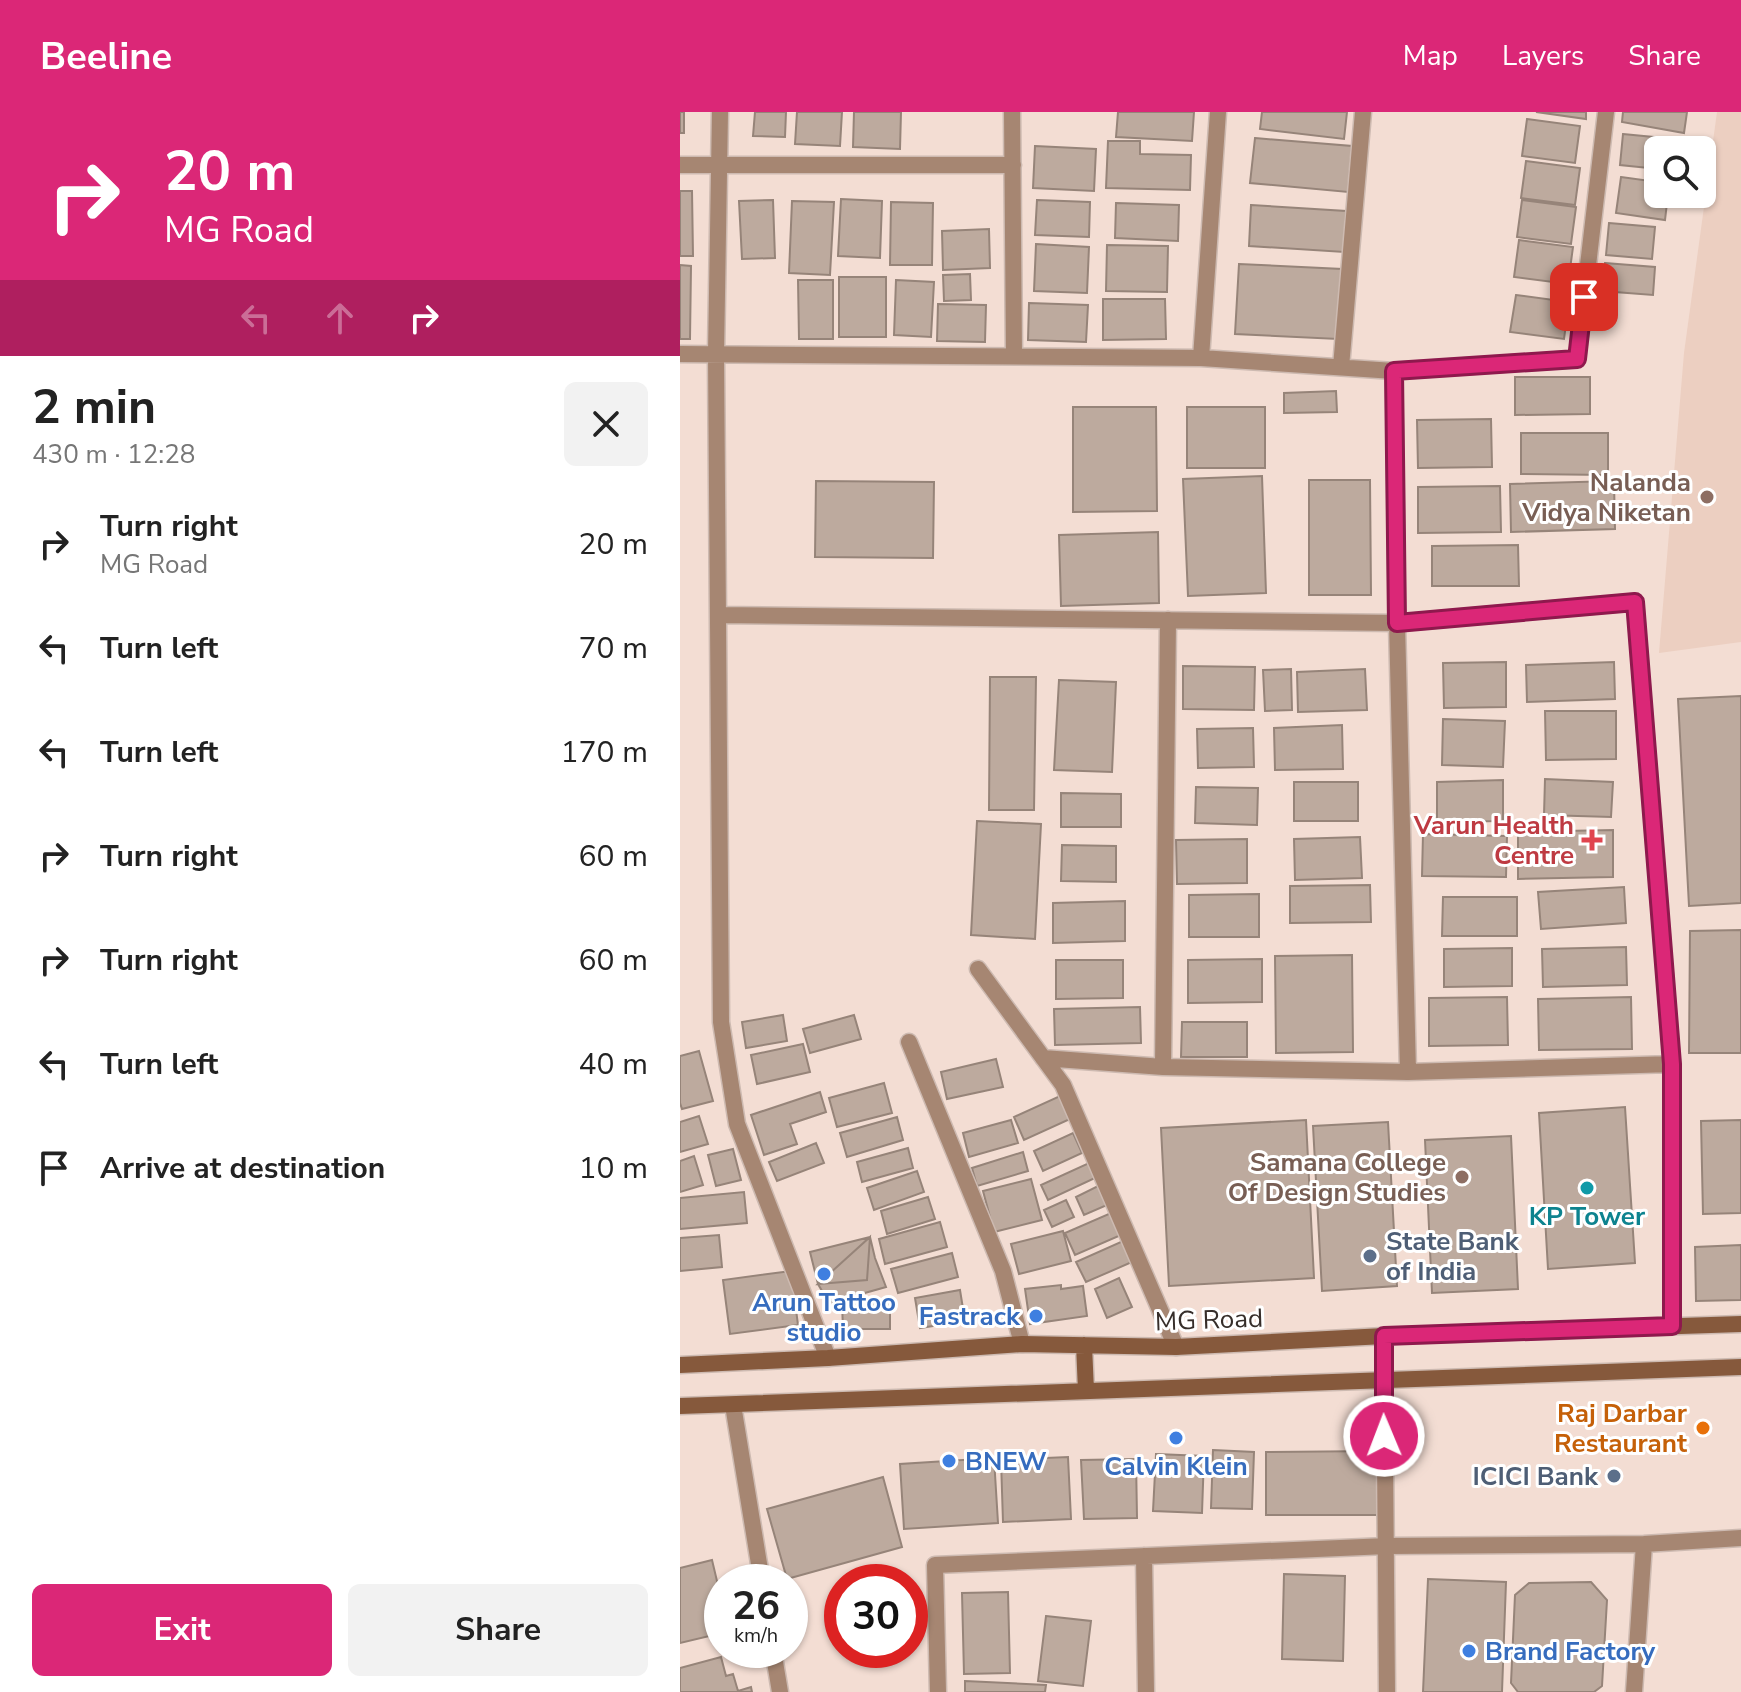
<!DOCTYPE html>
<meta charset="utf-8">
<style>
:root{--surface:#fff;--page:#f2f2f2;--text:#222;--muted:#767676;--accent:#db2777}
body{margin:0;font-family:"Nunito Sans",sans-serif;background:var(--page);color:var(--text);height:100vh;display:flex;flex-direction:column;font-size:30px;white-space:nowrap}
*{box-sizing:border-box;margin:0}
p{font-size:26px;color:var(--muted)}
.icon{flex:none;width:44px;height:44px;fill:none;stroke:currentColor;stroke-width:2;stroke-linecap:round;stroke-linejoin:round}
.map{position:relative;flex:1;overflow:hidden}
.sheet{display:flex;flex-direction:column;background:var(--surface);width:680px}
.sheet>*{flex:none}
.hud{background:#db2777;color:#fff;overflow:hidden}
.fabs{position:absolute;left:964px;top:24px;display:grid;gap:16px}
.fabs a{display:grid;place-items:center;width:72px;height:72px;border-radius:12px;background:var(--surface);box-shadow:0 2px 6px #0004;font-size:40px}
.speed{position:absolute;left:24px;top:1452px;display:flex;gap:16px;font-size:40px;font-weight:700;text-align:center}
.speed>*{display:grid;place-content:center;width:104px;height:104px;border-radius:50%;background:var(--surface);box-shadow:0 2px 6px #0004;line-height:1}
.speed small{font-size:20px;font-weight:400}
.speed .limit{border:12px solid #d22;background:#fff;color:#111}
.pin{position:absolute;display:grid;place-items:center;width:68px;height:68px;color:#fff;margin:-34px;border-radius:16px;box-shadow:0 4px 12px #0006}
.me{position:absolute;width:88px;margin:-44px;rotate:359deg;stroke-linejoin:round;filter:drop-shadow(0 0 6px #0008)}
.turn{display:flex;align-items:center;gap:28px;height:168px;padding:0 32px;font-size:36px}
.turn .icon{width:104px;height:104px;stroke-width:2.5}
.turn b{display:block;font-size:56px;line-height:68px}
.lanes{display:flex;align-items:center;height:76px;padding:0 32px;background:#0003;justify-content:center;gap:40px;direction:ltr}
.lanes .off{opacity:.35}
.round{display:grid;place-items:center;flex:none;width:84px;height:84px;border-radius:12px;background:var(--page)}
.overview{display:flex;align-items:center;justify-content:space-between;height:136px;padding:0 32px}
h1{font-size:48px;font-weight:700;line-height:60px}
.action{display:flex;gap:16px;margin-top:auto;padding:16px 32px}
.action a{flex:1;height:92px;border-radius:12px;background:var(--accent);color:#fff;font-size:32px;font-weight:700;line-height:92px;text-align:center}
.action a+a{background:var(--page);color:var(--text)}
ul{padding:0;list-style:none}
li{display:flex;align-items:center;gap:24px;height:104px;padding:0 32px}
li div{flex:1}
li b{display:block;font-size:30px}
li em{font-style:normal}
header{display:flex;align-items:center;gap:48px;box-sizing:border-box;height:112px;padding:0 40px;background:var(--accent);color:#fff}
header strong{font-size:38px}
nav{display:flex;gap:44px;margin-inline-start:auto;font-size:28px}
main{display:flex;flex:1;min-height:0}
.map>svg:first-child{display:block}
.built{fill:#eccfc1}
.building{fill:#bdaa9e;stroke:#968479;stroke-width:2}
.lines{fill:none;stroke-linecap:round;stroke-linejoin:round}
.minor-casing{stroke:#cdbab1;stroke-width:19}
.secondary-casing{stroke:#cdbab1;stroke-width:19}
.minor{stroke:#a68672;stroke-width:16}
.secondary{stroke:#86593c;stroke-width:16}
.route-casing{stroke:#8e194d;stroke-width:20}
.route{stroke:#db2777;stroke-width:14}
.education-dot{fill:#8d6e63;stroke:#fff;stroke-width:3}
.health-dot{fill:#e0444e;stroke:#fff;stroke-width:3}
.culture-dot{fill:#0f9aa8;stroke:#fff;stroke-width:3}
.service-dot{fill:#5c6f8a;stroke:#fff;stroke-width:3}
.shop-dot{fill:#3f7fe0;stroke:#fff;stroke-width:3}
.food-dot{fill:#e8710a;stroke:#fff;stroke-width:3}
.labels{text-anchor:middle;dominant-baseline:central;stroke-width:6;stroke-linejoin:round;paint-order:stroke}
.education-label{font-size:26px;font-weight:bold;fill:#785e54;stroke:#fff;text-anchor:end}
.health-label{font-size:26px;font-weight:bold;fill:#be3a42;stroke:#fff;text-anchor:end}
.culture-label{font-size:26px;font-weight:bold;fill:#0d838f;stroke:#fff}
.service-label{font-size:26px;font-weight:bold;fill:#4e5e75;stroke:#fff;text-anchor:start}
.shop-label{font-size:26px;font-weight:bold;fill:#366cbe;stroke:#fff}
.street-label{font-size:26px;fill:#362e2a;stroke:#fff}
.food-label{font-size:26px;font-weight:bold;fill:#c56008;stroke:#fff;text-anchor:end}
</style>
<header>
<strong>Beeline</strong>
<nav><a>Map</a><a>Layers</a><a>Share</a></nav>
</header>
<main>
<section class="sheet">
<div class="hud">
<div class="turn"><svg class="icon" aria-label="right" viewBox="0 0 24 24"><path d="M7 20v-9h11M14 6l5 5-5 5"/></svg><div><b>20 m</b>MG Road</div></div>
<div class="lanes"><svg class="icon off" aria-label="left" viewBox="0 0 24 24"><path d="M17 20v-9H6M10 6l-5 5 5 5"/></svg><svg class="icon off" aria-label="ahead" viewBox="0 0 24 24"><path d="M12 20V5M6 11l6-6 6 6"/></svg><svg class="icon" aria-label="right" viewBox="0 0 24 24"><path d="M7 20v-9h11M14 6l5 5-5 5"/></svg></div>
</div>
<div class="overview"><div><h1>2 min</h1><p>430 m · 12:28</p></div><a class="round"><svg class="icon" aria-label="close" viewBox="0 0 24 24"><path d="M6 6l12 12M18 6L6 18"/></svg></a></div>
<ul>
<li><svg class="icon" aria-label="right" viewBox="0 0 24 24"><path d="M7 20v-9h11M14 6l5 5-5 5"/></svg><div><b>Turn right</b><p>MG Road</p></div><em>20 m</em></li>
<li><svg class="icon" aria-label="left" viewBox="0 0 24 24"><path d="M17 20v-9H6M10 6l-5 5 5 5"/></svg><div><b>Turn left</b></div><em>70 m</em></li>
<li><svg class="icon" aria-label="left" viewBox="0 0 24 24"><path d="M17 20v-9H6M10 6l-5 5 5 5"/></svg><div><b>Turn left</b></div><em>170 m</em></li>
<li><svg class="icon" aria-label="right" viewBox="0 0 24 24"><path d="M7 20v-9h11M14 6l5 5-5 5"/></svg><div><b>Turn right</b></div><em>60 m</em></li>
<li><svg class="icon" aria-label="right" viewBox="0 0 24 24"><path d="M7 20v-9h11M14 6l5 5-5 5"/></svg><div><b>Turn right</b></div><em>60 m</em></li>
<li><svg class="icon" aria-label="left" viewBox="0 0 24 24"><path d="M17 20v-9H6M10 6l-5 5 5 5"/></svg><div><b>Turn left</b></div><em>40 m</em></li>
<li><svg class="icon" aria-label="arrive" viewBox="0 0 24 24"><path d="M6 21V4h12l-3 4 3 4H6"/></svg><div><b>Arrive at destination</b></div><em>10 m</em></li>
</ul>
<div class="action"><a>Exit</a><a>Share</a></div>
</section>
<div class="map">
<svg width="1061" height="1580" viewBox="0 0 1061 1580">
<rect width="100%" height="100%" fill="#f3ddd3"/>
<!-- built -->
<path class="built" d="M1037 0H1061V530L979 541 1004 241Z"/>
<!-- building -->
<path class="building" d="M0 0H4V21H0Z
M75 0H106L105 25 73 24Z
M117 0H162L160 34 115 32Z
M174 0H221L220 37 173 35Z
M438 0H514L512 29 436 25Z
M582 0H667L664 27 580 17Z
M856 0H906V7Z
M943 0H1007L1004 21 942 10Z
M847 7 900 14 895 51 842 44Z
M943 22 1004 28 1002 38H978V57L940 53Z
M575 26 672 34 668 80 570 71Z
M428 29H460V42L511 43 510 78 426 76Z
M355 34 416 37 414 79 353 76Z
M846 49 900 56 895 93 841 86Z
M941 65 978 70V82H988L985 108 936 101Z
M0 79H12L13 144H0Z
M161 87 202 89 200 146 158 144Z
M93 88 95 146 62 147 59 89Z
M357 88 410 90 409 125 355 123Z
M842 88 896 95 891 132 837 125Z
M112 89 154 90 150 163 109 161Z
M211 90 253 91 252 153H210Z
M436 91 499 93 498 129 435 126Z
M571 93 666 99 664 140 569 134Z
M929 111 975 115 972 147 926 143Z
M309 117 310 156 263 158 262 119Z
M839 128 893 135 888 172 834 165Z
M356 132 409 135 407 181 354 179Z
M427 133 488 134 487 180 426 179Z
M925 151 975 155 973 183 922 179Z
M559 152 662 157 658 227 555 222Z
M0 153 11 154 10 227H0Z
M290 162 291 188 264 189 263 163Z
M159 165H206V225H159Z
M118 168H153V227H119Z
M216 168 254 170 251 225 214 223Z
M836 183 889 190 884 227 830 220Z
M423 187H485L486 227 423 228Z
M349 191 408 193 406 230 348 228Z
M258 192 306 193 305 230 257 229Z
M835 265H910V302L835 303Z
M656 279 657 300 604 301V281Z
M393 295H476L477 399 393 400Z
M507 295H585V356H507Z
M811 307 812 355 738 356 737 308Z
M841 321H928V363L841 362Z
M582 364 586 481 508 484 503 367Z
M629 368H690L691 483H629Z
M136 369 254 370 253 446 135 445Z
M934 369 935 417 831 420 830 372Z
M820 374 821 420 738 421V375Z
M478 420 479 491 381 494 379 423Z
M838 433 839 474H752V434Z
M826 550V595L764 596 763 551Z
M934 550 935 587 847 590 846 553Z
M503 554 575 555 574 598 503 597Z
M611 557 612 598 585 599 583 558Z
M685 557 687 598 618 600 617 560Z
M310 565H356L354 698H309Z
M379 568 436 570 432 660 374 658Z
M1061 584V791L1009 794 998 587Z
M865 599H936V647L866 648Z
M763 607 825 609 823 655 762 653Z
M662 613 663 657 595 658 594 616Z
M573 616 574 655 518 656 517 617Z
M865 667 933 670 931 705 864 703Z
M823 668V709L757 710V670Z
M614 670H678V709H614Z
M516 675 578 676 577 713 515 711Z
M381 681 441 682V715H381Z
M297 709 361 712 355 827 291 823Z
M933 718V765L838 767V720Z
M743 722 827 724 826 765 742 764Z
M680 725 682 766 615 768 614 727Z
M567 727V771L497 772 496 728Z
M382 733 436 734V770L381 769Z
M690 773 691 810 610 811V774Z
M944 775 946 811 861 817 858 780Z
M579 782V825H509V783Z
M763 785H837V824H762Z
M445 789V829L373 831V791Z
M1061 818V941H1009L1010 819Z
M946 835 947 873 863 875 862 837Z
M832 836V874L764 875V837Z
M672 843 673 940 596 941 595 844Z
M582 847V890L508 891V848Z
M376 848H443V886L376 887Z
M827 885 828 933 749 934V886Z
M951 885 952 937 859 938 858 887Z
M460 895 461 931 375 933 374 897Z
M103 903 107 929 66 936 62 910Z
M174 903 181 927 130 941 123 917Z
M502 910H567V945H501Z
M123 932 130 960 77 972 71 943Z
M19 939 33 989 2 997 0 991V944Z
M316 947 323 975 267 987 261 960Z
M204 971 212 1001 157 1015 149 986Z
M140 980 146 1000 110 1012 117 1032 84 1043 71 1003Z
M380 984 390 1007 344 1028 334 1005Z
M945 995 955 1151 868 1157 859 1001Z
M19 1004 28 1032 0 1040V1010Z
M217 1005 223 1028 167 1045 160 1021Z
M331 1008 338 1031 289 1045 283 1021Z
M626 1008 634 1166 489 1174 481 1016Z
M1061 1008V1101L1023 1102 1021 1009Z
M708 1010 717 1174 642 1179 633 1014Z
M393 1021 402 1041 363 1059 354 1039Z
M831 1024 838 1177 752 1181 745 1028Z
M136 1031 144 1051 97 1069 89 1050Z
M228 1036 233 1056 182 1070 177 1050Z
M53 1037 61 1068 36 1074 28 1043Z
M343 1040 348 1059 297 1074 292 1056Z
M14 1044 23 1073 0 1080V1049Z
M409 1051 415 1066 368 1088 361 1073Z
M237 1059 244 1080 194 1098 187 1076Z
M351 1067 362 1108 314 1120 303 1079Z
M418 1074 427 1093 404 1103 396 1085Z
M64 1080 67 1111 0 1117V1086Z
M248 1085 255 1107 207 1122 201 1099Z
M386 1088 394 1105 372 1115 364 1098Z
M431 1101 441 1123 395 1143 385 1121Z
M260 1110 267 1135 205 1152 199 1127Z
M383 1119 391 1149 339 1162 331 1132Z
M39 1123 42 1155 0 1159V1126Z
M190 1125 195 1146 206 1175 149 1191 138 1172 130 1140Z
M190 1125 187 1168 138 1172Z
M443 1129 452 1150 406 1170 396 1150Z
M1061 1133V1188L1016 1189 1015 1135Z
M272 1141 278 1165 218 1181 211 1157Z
M111 1159 118 1213 50 1222 43 1168Z
M439 1166 452 1195 427 1206 415 1177Z
M381 1173V1177L403 1174 407 1204 350 1212 345 1177Z
M280 1178 285 1209 240 1216 235 1186Z
M210 1190V1217H163L162 1191Z
M533 1338 574 1340 572 1397 531 1396Z
M697 1339V1403H586V1340Z
M476 1342 524 1344 522 1401 473 1399Z
M388 1345 391 1407 323 1410 321 1348Z
M314 1346 318 1411 224 1417 220 1352Z
M456 1347 457 1406 404 1407 401 1348Z
M203 1365 222 1435 107 1467 87 1397Z
M32 1448 42 1490V1521L0 1531V1456Z
M604 1462 665 1464 663 1549 602 1547Z
M748 1467 826 1470 822 1580H743Z
M911 1470 927 1488 922 1574 914 1580H838L831 1571 835 1483 849 1471Z
M328 1480 330 1561 284 1562 282 1481Z
M366 1504 411 1509 403 1574 358 1569Z
M41 1545 46 1564 53 1562 58 1579 71 1575 72 1580H0V1556Z
M285 1569 366 1573 365 1580H285Z"/>
<g class="lines">
<!-- minor casing -->
<g class="minor-casing">
<path id="minor" d="M40 0 36 242 41 910 57 1012 148 1246
M332 0 334 244
M0 53H333
M0 242 521 246 714 259 897 247 926 0
M521 246 538 0
M661 255 683 0
M714 259 717 511 728 960
M38 503 717 511 955 490 992 952V1214
M298 857 383 973 496 1235
M229 930 323 1159 342 1232
M363 946 483 955 728 960 992 952
M483 955 488 508
M704 1224 707 1580
M53 1293 82 1470
M464 1444 466 1580
M93 1538 100 1580
M258 1580 255 1453 707 1434 964 1432 1061 1426
M954 1580 964 1432"/>
</g>
<!-- secondary casing -->
<g class="secondary-casing">
<path id="secondary" d="M404 1233 406 1279
M0 1253 148 1246 342 1232 496 1235 704 1224 1061 1212
M0 1294 1061 1255"/>
</g>
<!-- minor -->
<use href="#minor" class="minor"/>
<!-- secondary -->
<use href="#secondary" class="secondary"/>
</g>
<g class="lines">
<!-- route casing -->
<g class="route-casing">
<path id="route" d="M704 1324V1224L992 1214V952L955 490 717 511 714 259 897 247 904 185"/>
</g>
<!-- route -->
<use href="#route" class="route"/>
</g>
<!-- markers -->
<g class="education-dot">
<circle cx="1027" cy="385" r="8"/>
<circle cx="782" cy="1065" r="8"/>
</g>
<path class="health-dot" d="M908 716h8v8h8v8h-8v8h-8v-8h-8v-8h8z"/>
<circle class="culture-dot" cx="907" cy="1076" r="8"/>
<g class="service-dot">
<circle cx="690" cy="1144" r="8"/>
<circle cx="934" cy="1364" r="8"/>
</g>
<g class="shop-dot">
<circle cx="144" cy="1162" r="8"/>
<circle cx="356" cy="1204" r="8"/>
<circle cx="496" cy="1326" r="8"/>
<circle cx="269" cy="1349" r="8"/>
<circle cx="789" cy="1539" r="8"/>
</g>
<circle class="food-dot" cx="1023" cy="1316" r="8"/>
<g class="labels">
<!-- education labels -->
<g class="education-label">
<text x="1011" y="370">Nalanda<tspan x="1011" dy="30">Vidya Niketan</tspan></text>
<text x="766" y="1050">Samana College<tspan x="766" dy="30">Of Design Studies</tspan></text>
</g>
<!-- health labels -->
<g class="health-label">
<text x="894" y="713">Varun Health<tspan x="894" dy="30">Centre</tspan></text>
</g>
<!-- culture labels -->
<g class="culture-label">
<text x="907" y="1104">KP Tower</text>
</g>
<!-- service labels -->
<g class="service-label">
<text x="706" y="1129">State Bank<tspan x="706" dy="30">of India</tspan></text>
<text x="918" y="1364" text-anchor="end">ICICI Bank</text>
</g>
<!-- shop labels -->
<g class="shop-label">
<text x="144" y="1190">Arun Tattoo<tspan x="144" dy="30">studio</tspan></text>
<text x="340" y="1204" text-anchor="end">Fastrack</text>
<text x="285" y="1349" text-anchor="start">BNEW</text>
<text x="496" y="1354">Calvin Klein</text>
<text x="805" y="1539" text-anchor="start">Brand Factory</text>
</g>
<!-- street labels -->
<g class="street-label">
<text transform="translate(529 1208) rotate(-2)">MG Road</text>
</g>
<!-- food labels -->
<g class="food-label">
<text x="1007" y="1301">Raj Darbar<tspan x="1007" dy="30">Restaurant</tspan></text>
</g>
</g>
</svg>
<div class="fabs">
<a><svg class="icon" aria-label="search" viewBox="0 0 24 24"><circle cx="10" cy="10" r="6"/><path d="M15 15l6 6"/></svg></a>
</div>
<div class="speed"><div>26<small>km/h</small></div><div class="limit">30</div></div>
<div class="pin" style="left:904px;top:185px;background:#d93025"><svg class="icon" aria-label="arrive" viewBox="0 0 24 24"><path d="M6 21V4h12l-3 4 3 4H6"/></svg></div>
<svg class="me" style="left:704px;top:1324px" viewBox="-20 -20 40 40"><circle r="17" fill="#db2777" stroke="#fff" stroke-width="3"/><path d="M0-11L8 9 0 5-8 9z" fill="#fff"/></svg>
</div>
</main>
